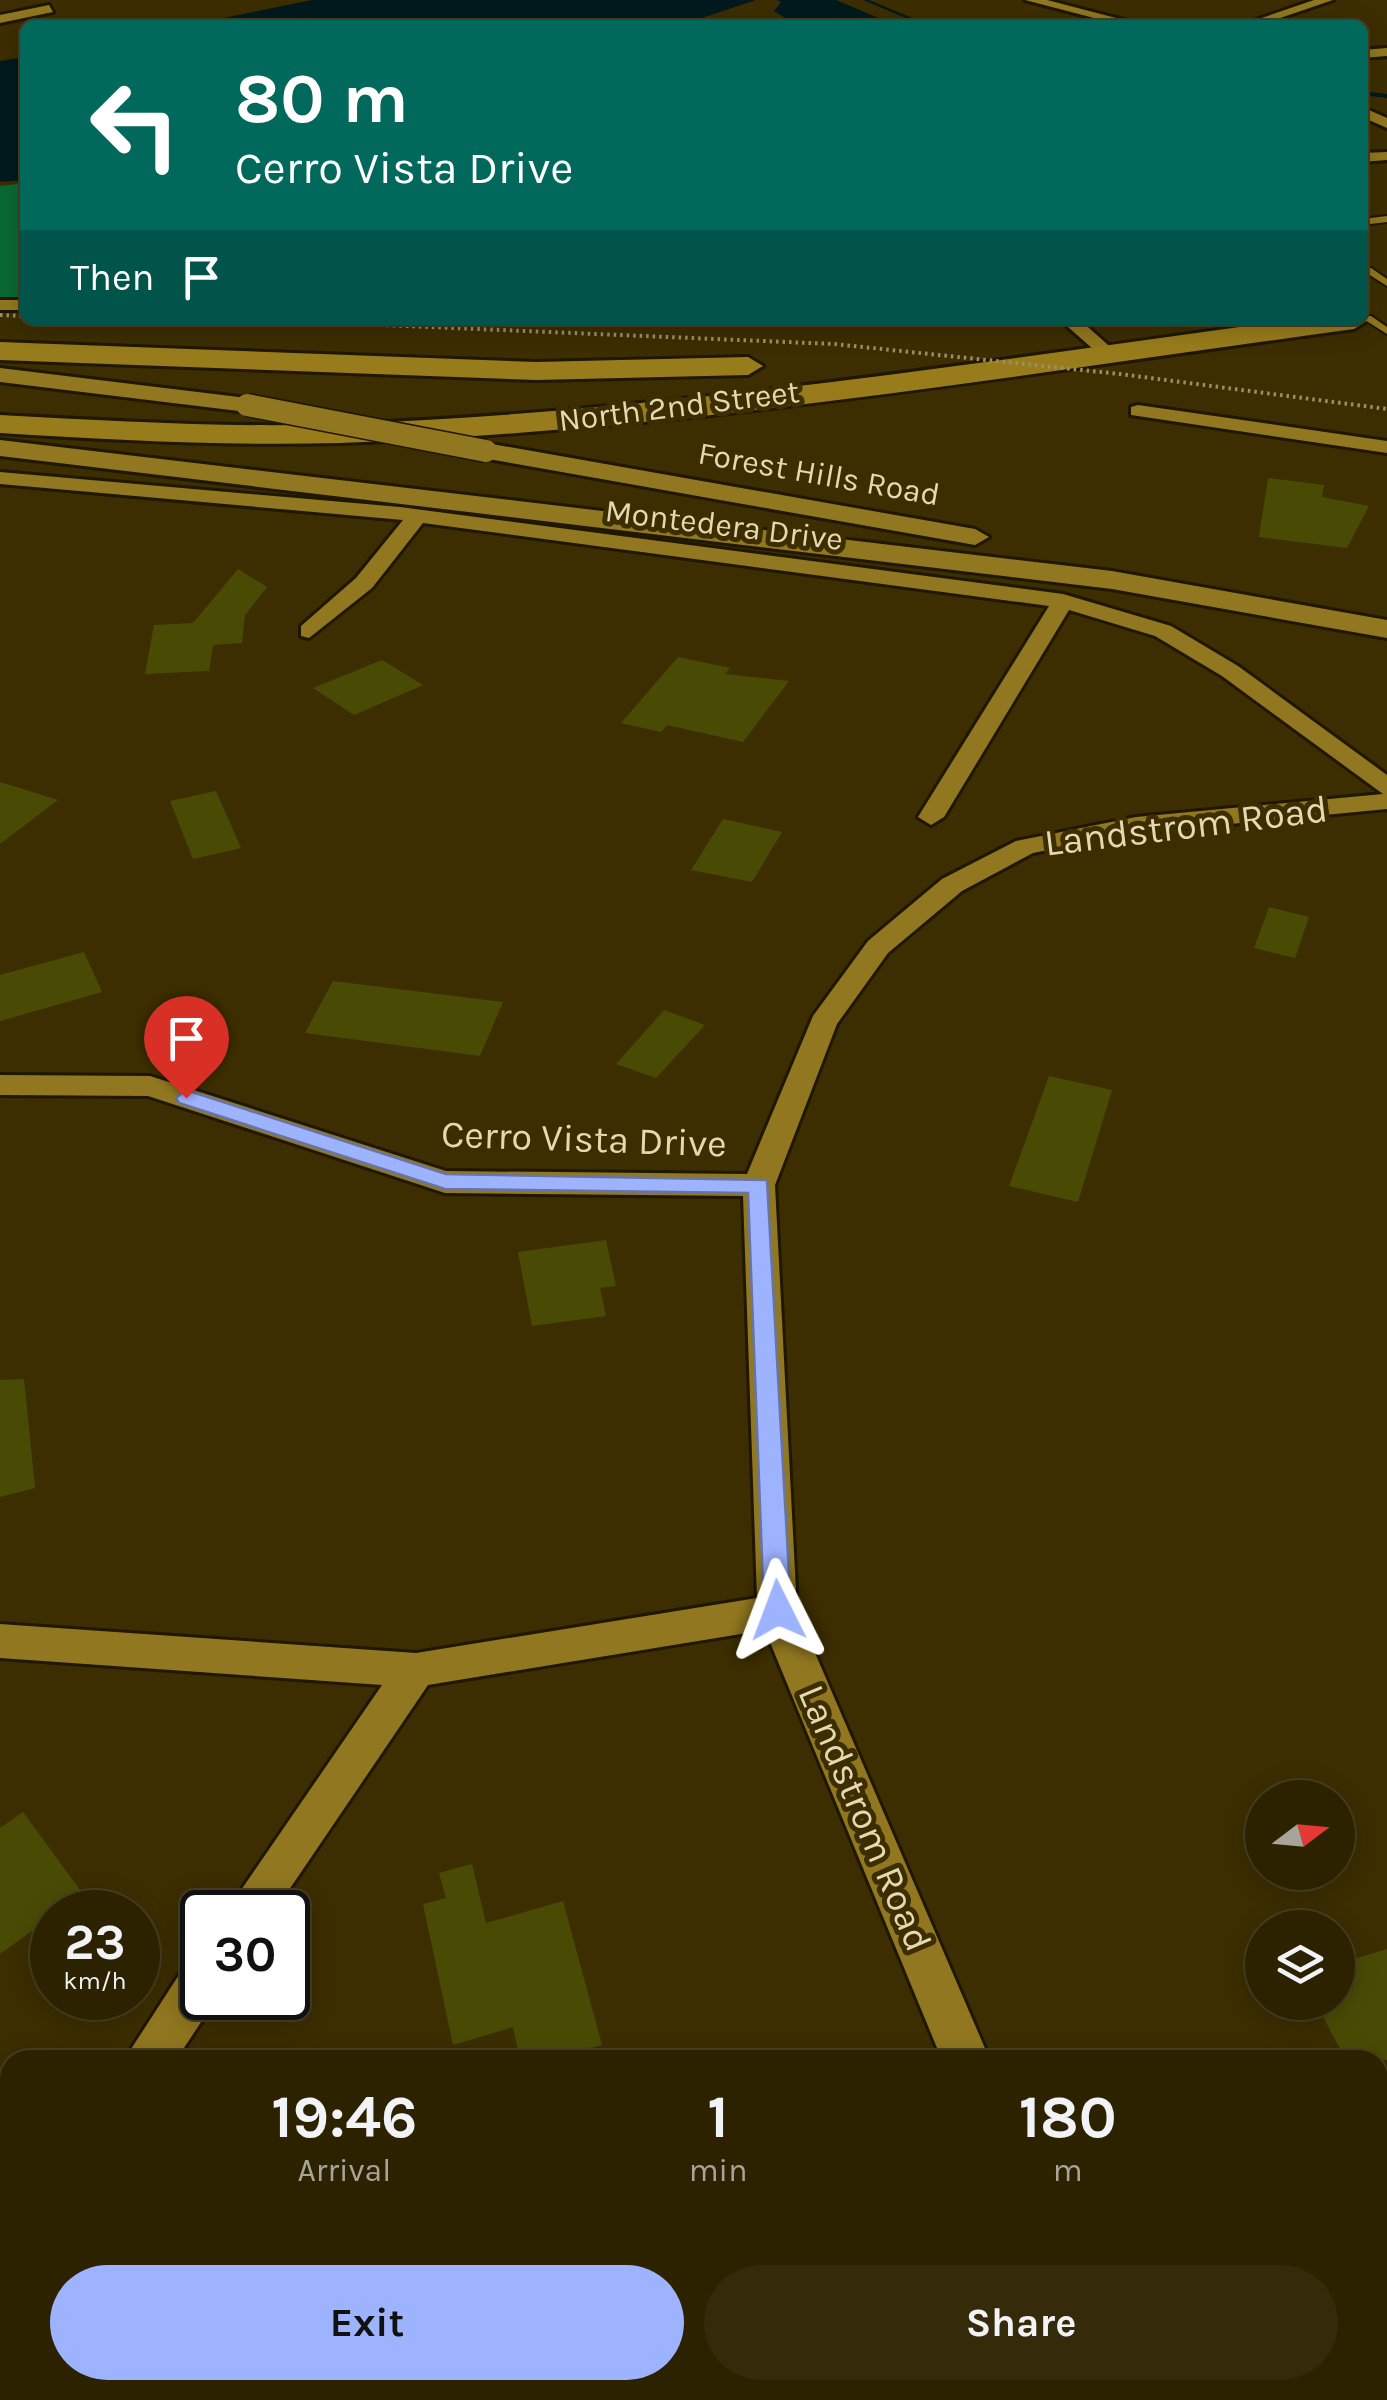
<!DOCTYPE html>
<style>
:root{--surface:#2d2200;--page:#352a0a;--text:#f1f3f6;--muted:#a7a499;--line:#483f22;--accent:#9eb3fd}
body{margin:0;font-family:Karla,sans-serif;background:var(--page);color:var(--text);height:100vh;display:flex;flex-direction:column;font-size:38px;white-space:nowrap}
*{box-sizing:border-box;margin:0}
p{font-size:32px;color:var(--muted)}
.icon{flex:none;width:55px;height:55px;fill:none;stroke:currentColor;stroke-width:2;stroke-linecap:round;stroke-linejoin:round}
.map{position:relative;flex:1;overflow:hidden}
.side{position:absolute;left:0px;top:2050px;width:1388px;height:350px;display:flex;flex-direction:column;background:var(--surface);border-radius:30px 30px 0 0;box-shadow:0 5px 25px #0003,0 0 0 2px var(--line)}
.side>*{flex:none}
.hud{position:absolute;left:20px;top:20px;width:1348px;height:305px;border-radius:15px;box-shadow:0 5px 25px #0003,0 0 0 2px var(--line);background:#00695c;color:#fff;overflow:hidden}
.needle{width:65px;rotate:74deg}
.controls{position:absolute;left:1245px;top:1780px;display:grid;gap:20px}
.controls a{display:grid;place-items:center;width:110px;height:110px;border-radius:50%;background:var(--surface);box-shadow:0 5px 25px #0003,0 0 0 2px var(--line);font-size:50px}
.speed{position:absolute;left:30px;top:1890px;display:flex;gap:20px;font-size:50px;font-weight:700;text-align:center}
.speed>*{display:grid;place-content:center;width:130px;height:130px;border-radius:50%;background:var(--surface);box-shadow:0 5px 25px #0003,0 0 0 2px var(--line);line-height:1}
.speed small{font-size:25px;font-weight:400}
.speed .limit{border:5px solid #111;border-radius:15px;background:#fff;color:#111}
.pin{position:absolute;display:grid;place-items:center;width:85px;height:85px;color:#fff;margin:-102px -42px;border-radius:50% 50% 50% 0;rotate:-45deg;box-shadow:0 0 10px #0007}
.pin .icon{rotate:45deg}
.me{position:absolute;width:110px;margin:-55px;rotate:357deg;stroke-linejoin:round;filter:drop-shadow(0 0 8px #0008)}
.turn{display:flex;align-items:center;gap:35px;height:210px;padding:0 50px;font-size:45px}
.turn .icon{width:130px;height:130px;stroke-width:2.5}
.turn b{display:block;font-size:70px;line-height:85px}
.then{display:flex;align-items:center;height:95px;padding:0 50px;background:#0003;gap:20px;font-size:38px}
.eta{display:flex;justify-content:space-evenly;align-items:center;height:170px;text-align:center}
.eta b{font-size:60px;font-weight:700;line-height:70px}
.button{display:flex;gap:20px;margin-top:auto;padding:20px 50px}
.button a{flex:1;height:115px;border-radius:60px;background:var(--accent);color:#111;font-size:40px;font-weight:700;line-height:115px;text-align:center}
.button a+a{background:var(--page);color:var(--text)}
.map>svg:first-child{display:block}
.green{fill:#096933}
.water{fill:#02191e}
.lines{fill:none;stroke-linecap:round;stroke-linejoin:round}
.stream{fill:#02191e;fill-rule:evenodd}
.building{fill:#494b05}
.service-casing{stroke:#1f1700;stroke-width:4}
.minor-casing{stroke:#1f1700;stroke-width:6}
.tertiary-casing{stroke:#1f1700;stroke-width:6}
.primary-casing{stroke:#1f1700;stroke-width:6}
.service{fill:#91771f;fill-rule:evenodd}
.minor{fill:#91771f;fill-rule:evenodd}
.tertiary{fill:#91771f;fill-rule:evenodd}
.primary{fill:#987c1b;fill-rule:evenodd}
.rail{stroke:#9c8f65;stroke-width:4;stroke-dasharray:2.5 4;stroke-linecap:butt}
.tertiary-bridge-casing{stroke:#1f1700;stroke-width:25;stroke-linecap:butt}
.tertiary-bridge{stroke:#91771f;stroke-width:22}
.route{fill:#9eb3fd;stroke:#6774a4;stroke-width:2.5}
.labels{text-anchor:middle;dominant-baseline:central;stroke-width:10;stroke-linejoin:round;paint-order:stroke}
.far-street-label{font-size:32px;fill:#e6d9b2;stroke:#3c2e00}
.street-label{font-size:38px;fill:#e6d9b2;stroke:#3c2e00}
</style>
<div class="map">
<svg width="1387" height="2400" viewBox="0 0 1387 2400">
<rect width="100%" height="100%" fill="#3c2e00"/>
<!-- green -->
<path class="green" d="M25 183V298L0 297V186Z"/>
<!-- water -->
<path class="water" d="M312 0H756L681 25H189Z
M776 0H836L895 25H796L774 11 781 2Z
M25 57V180L0 182V61Z"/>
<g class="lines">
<!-- stream -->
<path class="stream" d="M863 0H869L929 25H923Z
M1362 91 1387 94V98L1362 95Z"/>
</g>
<!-- building -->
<path class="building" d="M1268 478 1324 485 1322 497 1369 506 1347 548 1259 537Z
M238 569 267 587 245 615 242 643 213 645 209 671 145 674 154 625 193 623Z
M678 657 730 668 725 674 789 681 743 742 667 725 661 732 621 723Z
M382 660 423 685 354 715 313 688Z
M0 782 58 800 0 844Z
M216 791 241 848 193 859 170 801Z
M723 819 782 832 752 882 691 870Z
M1269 907 1309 917 1295 958 1254 948Z
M84 952 102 992 0 1021V975Z
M333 981 503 1002 480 1056 305 1033Z
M664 1010 705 1025 656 1078 616 1064Z
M1049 1076 1112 1090 1078 1202 1009 1186Z
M606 1240 616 1286 600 1288 606 1316 532 1326 518 1252Z
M24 1379 35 1488 0 1497V1380Z
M23 1812 83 1894 0 1954V1828Z
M472 1864 486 1923 563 1901 602 2045 550 2060H520L513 2027 453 2045 423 1904 446 1898 439 1873Z
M1387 1949V2060H1346L1315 2002H1338V1964Z"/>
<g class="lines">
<!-- service casing -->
<g class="service-casing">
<path id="service" d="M1387 216V222L1362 225V219Z
M1365 268H1371L1387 279V286L1365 272Z
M1365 316H1371L1387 327V334L1365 320Z
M780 320H801L796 323Z"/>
</g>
<!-- minor casing -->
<g class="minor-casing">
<path id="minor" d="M1025 0H1047L1143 25H1121Z
M1314 0H1333L1260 25H1241Z
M49 5 53 12 0 23V15Z
M1387 48V56L1362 58V50Z
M1362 107 1387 118V128L1362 117Z
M1387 152V160L1362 162V153Z
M0 300H25V310H0Z
M1060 320H1080L1116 352 1101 356Z
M1138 405 1387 441V453L1131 415V407Z
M0 472 400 507 1063 594 1171 626 1238 666 1387 775V809L1136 833 1033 853 962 891 888 953 837 1024 775 1185 797 1611 990 2060H942L765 1630 428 1685 274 1912H226L382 1685 0 1658V1624L416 1653 757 1598 743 1196 445 1193 148 1096 0 1095V1075L150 1076 446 1171 747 1174 813 1016 868 941 942 879 1016 841 1136 817 1383 794 1222 676 1155 636 1069 610 944 817 931 825 918 817 1049 606 423 523 372 588 309 638 301 636V626L356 578 403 520 0 484Z
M202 1958V1998H217L176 2060H124L186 1964Z
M10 2218V2272L0 2276V2222Z
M1079 2390H1132L1136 2400H1083Z"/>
</g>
<!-- tertiary casing -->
<g class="tertiary-casing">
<path id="tertiary" d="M0 368 247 398 259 405 247 412 0 382Z
M0 440 1112 571 1387 620V638L1112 589 0 456Z
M486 443 975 529 989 537 975 545 477 457 473 451 477 445Z"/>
</g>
<!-- primary casing -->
<g class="primary-casing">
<path id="primary" d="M1362 314 1368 320 1354 329C1017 375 680 431 340 443 226 446 113 440 0 433V415C114 421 227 428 341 424 660 412 975 363 1291 320H1362Z
M0 342 536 362 748 357 763 366 748 375 536 380 0 360Z"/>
</g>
<!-- service -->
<use href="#service" class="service"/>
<!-- minor -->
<use href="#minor" class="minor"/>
<!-- tertiary -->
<use href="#tertiary" class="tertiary"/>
<!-- primary -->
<use href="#primary" class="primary"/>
<!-- rail -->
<path class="rail" d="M0 315 25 316
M263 320 834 344 1120 374 1387 409"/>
<!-- tertiary-bridge casing -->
<g class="tertiary-bridge-casing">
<path id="tertiary-bridge" d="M247 405 486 451"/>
</g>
<!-- tertiary-bridge -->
<use href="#tertiary-bridge" class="tertiary-bridge"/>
</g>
<!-- route -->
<path class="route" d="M186 1090 446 1174 767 1180 791 1610 787 1619H768L764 1610 748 1193 445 1189 179 1103 176 1098Z"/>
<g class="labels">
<!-- far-street labels -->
<g class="far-street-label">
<text transform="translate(679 406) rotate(-7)">North 2nd Street</text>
<text transform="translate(819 474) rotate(10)">Forest Hills Road</text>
<text transform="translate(724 525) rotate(7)">Montedera Drive</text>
</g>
<!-- street labels -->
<g class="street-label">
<text transform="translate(1186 826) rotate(-7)">Landstrom Road</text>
<text transform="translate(584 1139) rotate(2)">Cerro Vista Drive</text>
<text transform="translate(865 1818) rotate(67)">Landstrom Road</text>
</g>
</g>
</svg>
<div class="controls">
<a><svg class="needle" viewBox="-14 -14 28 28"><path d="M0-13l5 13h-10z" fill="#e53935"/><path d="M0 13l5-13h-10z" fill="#a7a499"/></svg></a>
<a><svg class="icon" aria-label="layers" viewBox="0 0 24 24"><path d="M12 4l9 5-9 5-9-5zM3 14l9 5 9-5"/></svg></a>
</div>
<div class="speed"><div>23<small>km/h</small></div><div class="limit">30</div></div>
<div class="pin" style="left:186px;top:1098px;background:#d93025"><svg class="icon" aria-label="arrive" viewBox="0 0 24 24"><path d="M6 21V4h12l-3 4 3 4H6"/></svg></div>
<svg class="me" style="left:778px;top:1610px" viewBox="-20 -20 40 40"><path d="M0-17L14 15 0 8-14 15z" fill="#9eb3fd" stroke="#fff" stroke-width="4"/></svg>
<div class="hud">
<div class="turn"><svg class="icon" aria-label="left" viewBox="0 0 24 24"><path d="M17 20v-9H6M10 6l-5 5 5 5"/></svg><div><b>80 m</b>Cerro Vista Drive</div></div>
<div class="then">Then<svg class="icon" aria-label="arrive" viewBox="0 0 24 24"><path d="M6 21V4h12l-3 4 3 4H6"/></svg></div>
</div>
<section class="side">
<div class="eta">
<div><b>19:46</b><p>Arrival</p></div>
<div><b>1</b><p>min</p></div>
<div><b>180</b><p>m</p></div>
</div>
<div class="button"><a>Exit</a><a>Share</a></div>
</section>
</div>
